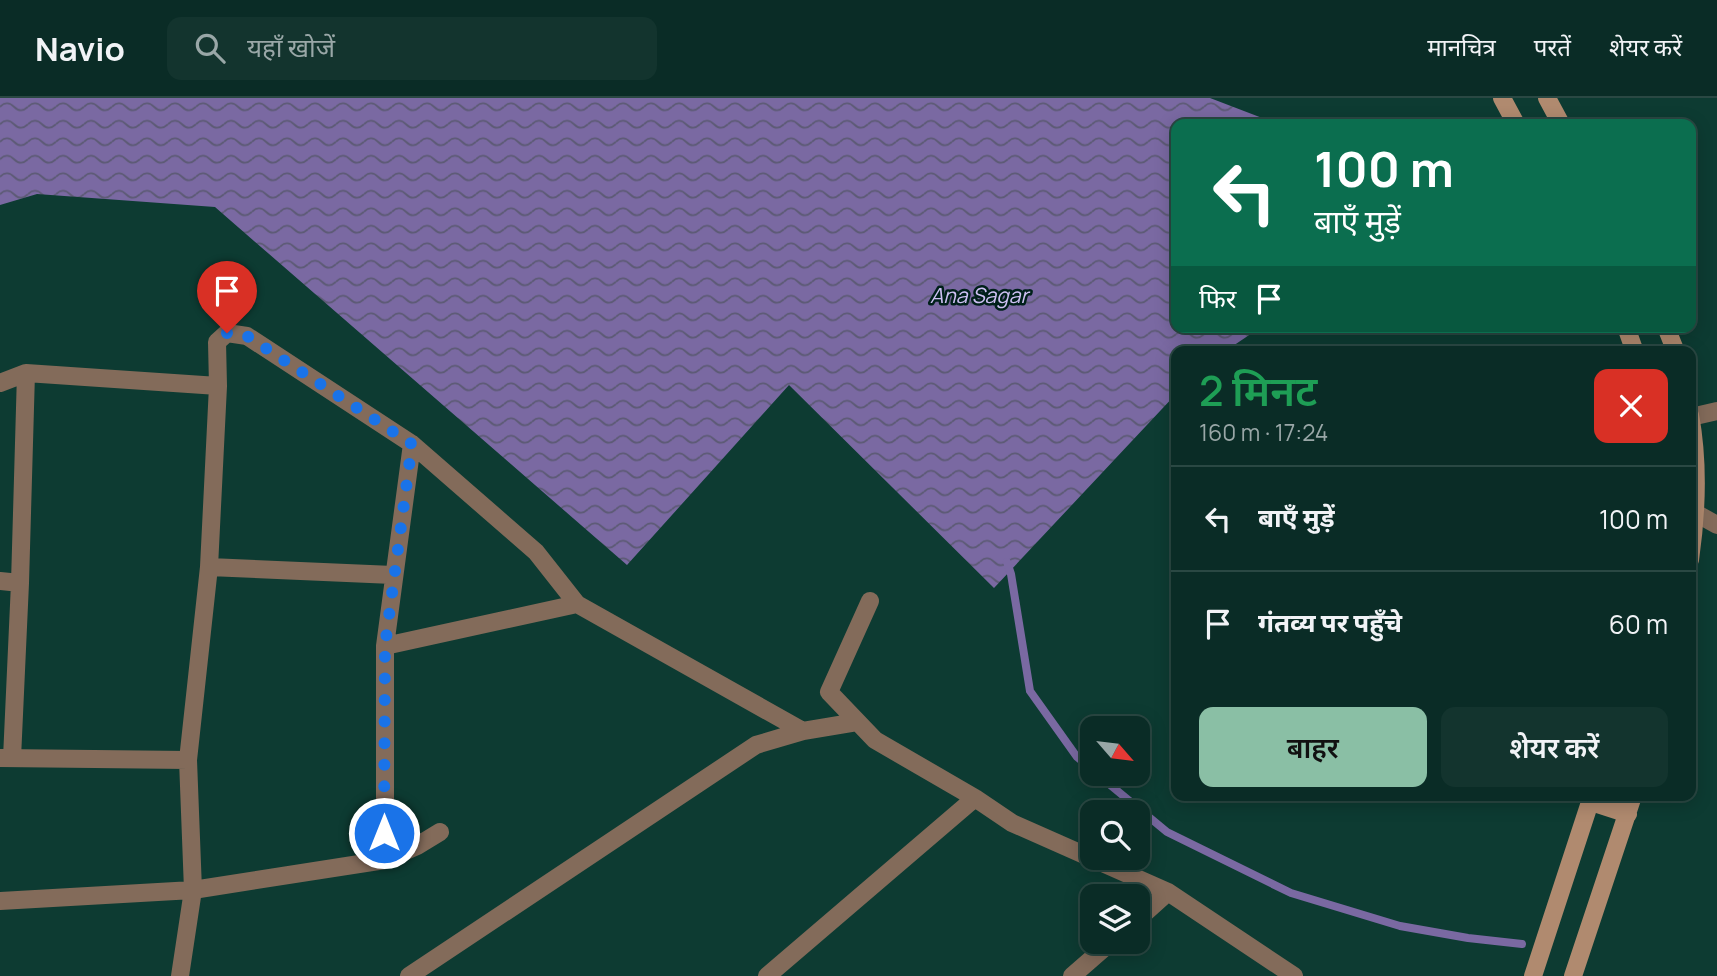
<!DOCTYPE html>
<html lang="hi">
<meta charset="utf-8">
<style>
:root{--surface:#0a2c26;--page:#13342e;--text:#f1f3f6;--muted:#99a7a7;--line:#2a4843;--accent:#8abfa5}
body{margin:0;font-family:Manrope,"Noto Sans Devanagari",sans-serif;background:var(--page);color:var(--text);height:100vh;display:flex;flex-direction:column;font-size:26px;white-space:nowrap}
*{box-sizing:border-box;margin:0}
p{font-size:23px;color:var(--muted)}
.icon{flex:none;width:38px;height:38px;fill:none;stroke:currentColor;stroke-width:2;stroke-linecap:round;stroke-linejoin:round}
.map{position:relative;flex:1;overflow:hidden}
.sheet{position:absolute;left:1171px;top:248px;width:525px;height:455px;display:flex;flex-direction:column;background:var(--surface);border-radius:14px;box-shadow:0 4px 18px #0003,0 0 0 2px var(--line)}
.sheet>*{flex:none}
.banner{position:absolute;left:1171px;top:21px;width:525px;height:214px;border-radius:14px;box-shadow:0 4px 18px #0003,0 0 0 2px var(--line);background:#0b6e4f;color:#fff;overflow:hidden}
.needle{width:46px;rotate:118deg}
.fabs{position:absolute;left:1080px;top:618px;display:grid;gap:14px}
.fabs a{display:grid;place-items:center;width:70px;height:70px;border-radius:14px;background:var(--surface);box-shadow:0 4px 18px #0003,0 0 0 2px var(--line);font-size:35px}
.pin{position:absolute;display:grid;place-items:center;width:60px;height:60px;color:#fff;margin:-72px -30px;border-radius:50% 50% 50% 0;rotate:-45deg;box-shadow:0 0 7px #0007}
.pin .icon{rotate:45deg}
.me{position:absolute;width:77px;margin:-38px;rotate:0deg;stroke-linejoin:round;filter:drop-shadow(0 0 5px #0008)}
.turn{display:flex;align-items:center;gap:24px;height:147px;padding:0 28px;font-size:32px}
.turn .icon{width:91px;height:91px;stroke-width:2.5}
.turn b{display:block;font-size:49px;line-height:60px}
.then{display:flex;align-items:center;height:66px;padding:0 28px;background:#0003;gap:14px;font-size:26px}
.round{display:grid;place-items:center;flex:none;width:74px;height:74px;border-radius:14px;background:var(--page)}
.headline{display:flex;align-items:center;justify-content:space-between;height:119px;padding:0 28px}
h1{font-size:42px;font-weight:600;line-height:52px;color:#1e9e55}
.cta{display:flex;gap:14px;margin-top:auto;padding:14px 28px}
.cta a{flex:1;height:80px;border-radius:14px;background:var(--accent);color:#111;font-size:28px;font-weight:600;line-height:80px;text-align:center}
.cta a+a{background:var(--page);color:var(--text)}
ul{padding:0;list-style:none}
li{display:flex;align-items:center;gap:21px;height:105px;padding:0 28px;border-top:2px solid var(--line)}
li div{flex:1}
li b{display:block;font-size:26px}
li em{font-style:normal}
header{display:flex;align-items:center;gap:42px;box-sizing:border-box;height:98px;padding:0 35px;background:var(--surface);border-bottom:2px solid var(--line)}
header strong{font-size:33px}
nav{display:flex;gap:38px;margin-inline-start:auto;font-size:24px}
.search{width:490px;height:63px;background:var(--page);display:flex;align-items:center;gap:18px;box-sizing:border-box;padding:0 24px;border-radius:14px;color:var(--muted);font-size:26px}
.map>svg:first-child{display:block}
.water{fill:url(#water-waves)}
.lines{fill:none;stroke-linecap:round;stroke-linejoin:round}
.stream{stroke:#7a69a2;stroke-width:8}
.street{stroke:#836b5a;stroke-width:18}
.secondary{stroke:#b08a6f;stroke-width:18}
.route{stroke:#1a73e8;stroke-width:12;stroke-dasharray:0 21.6}
.labels{text-anchor:middle;dominant-baseline:central;stroke-width:5;stroke-linejoin:round;paint-order:stroke}
.water-label{font-size:21px;font-style:italic;fill:#cec1f4;stroke:#00201a}
</style>
<header>
<strong>Navio</strong>
<div class="search"><svg class="icon" aria-label="search" viewBox="0 0 24 24"><circle cx="10" cy="10" r="6"/><path d="M15 15l6 6"/></svg>यहाँ खोजें</div>
<nav><a>मानचित्र</a><a>परतें</a><a>शेयर करें</a></nav>
</header>
<div class="map">
<svg width="1717" height="878" viewBox="0 0 1717 878">
<defs>
<pattern id="water-waves" width="16" height="10" patternUnits="userSpaceOnUse" patternTransform="scale(1.75)"><rect width="16" height="10" fill="#7a69a2"/><path d="M0 5q4-4 8 0t8 0" fill="none" stroke="#5c5a74"/></pattern>
</defs>
<rect width="100%" height="100%" fill="#0d3b32"/>
<!-- water -->
<path class="water" d="M0 0H1210L1278 26H1176V229H1261L1224 254H1176V296L994 490 789 287 627 467 215 109 37 96 0 107Z"/>
<g class="lines">
<!-- stream -->
<path class="stream" d="M1007 464 1011 476 1030 593 1077 659 1092 671
M1097 676 1167 734 1291 795 1400 828 1468 840 1522 846"/>
<!-- street -->
<path class="street" d="M0 285 26 275 218 288 209 469 188 662 193 792 385 762 417 748 440 734
M218 288 217 244 227 235 247 238 412 346 536 454 577 506
M1691 319 1717 313
M1690 412 1717 427
M209 469 393 477
M0 483 20 485
M870 503 829 594 875 642 975 700 1012 725 1168 794 1294 878
M385 548 577 506 803 633
M0 660 188 662
M12 660 20 485 26 275
M385 762V548L412 346
M0 803 193 792 180 878
M1138 821 1168 794
M409 878 756 647 803 633 857 624
M767 878 975 700
M1072 878 1111 844"/>
<!-- secondary -->
<path class="secondary" d="M1502 0 1516 26
M1547 0 1561 26
M1626 229 1635 254
M1666 229 1676 254
M1690 317C1699 366 1697 413 1690 462
M1591 704 1628 716
M1533 878 1592 698
M1573 878 1633 698"/>
</g>
<g class="lines">
<!-- route -->
<path class="route" d="M227 235 247 238 412 346 385 548 384 735"/>
</g>
<g class="labels">
<!-- water labels -->
<g class="water-label">
<text x="979" y="197">Ana Sagar</text>
</g>
</g>
</svg>
<div class="fabs">
<a><svg class="needle" viewBox="-14 -14 28 28"><path d="M0-13l5 13h-10z" fill="#e53935"/><path d="M0 13l5-13h-10z" fill="#99a7a7"/></svg></a>
<a><svg class="icon" aria-label="search" viewBox="0 0 24 24"><circle cx="10" cy="10" r="6"/><path d="M15 15l6 6"/></svg></a>
<a><svg class="icon" aria-label="layers" viewBox="0 0 24 24"><path d="M12 4l9 5-9 5-9-5zM3 14l9 5 9-5"/></svg></a>
</div>
<div class="pin" style="left:227px;top:235px;background:#d93025"><svg class="icon" aria-label="arrive" viewBox="0 0 24 24"><path d="M6 21V4h12l-3 4 3 4H6"/></svg></div>
<svg class="me" style="left:384px;top:735px" viewBox="-20 -20 40 40"><circle r="17" fill="#1a73e8" stroke="#fff" stroke-width="3"/><path d="M0-11L8 9 0 5-8 9z" fill="#fff"/></svg>
<div class="banner">
<div class="turn"><svg class="icon" aria-label="left" viewBox="0 0 24 24"><path d="M17 20v-9H6M10 6l-5 5 5 5"/></svg><div><b>100 m</b>बाएँ मुड़ें</div></div>
<div class="then">फिर<svg class="icon" aria-label="arrive" viewBox="0 0 24 24"><path d="M6 21V4h12l-3 4 3 4H6"/></svg></div>
</div>
<section class="sheet">
<div class="headline"><div><h1>2 मिनट</h1><p>160 m · 17:24</p></div><a class="round" style="background:#d93025;color:#fff"><svg class="icon" aria-label="close" viewBox="0 0 24 24"><path d="M6 6l12 12M18 6L6 18"/></svg></a></div>
<ul>
<li><svg class="icon" aria-label="left" viewBox="0 0 24 24"><path d="M17 20v-9H6M10 6l-5 5 5 5"/></svg><div><b>बाएँ मुड़ें</b></div><em>100 m</em></li>
<li><svg class="icon" aria-label="arrive" viewBox="0 0 24 24"><path d="M6 21V4h12l-3 4 3 4H6"/></svg><div><b>गंतव्य पर पहुँचे</b></div><em>60 m</em></li>
</ul>
<div class="cta"><a>बाहर</a><a>शेयर करें</a></div>
</section>
</div>
